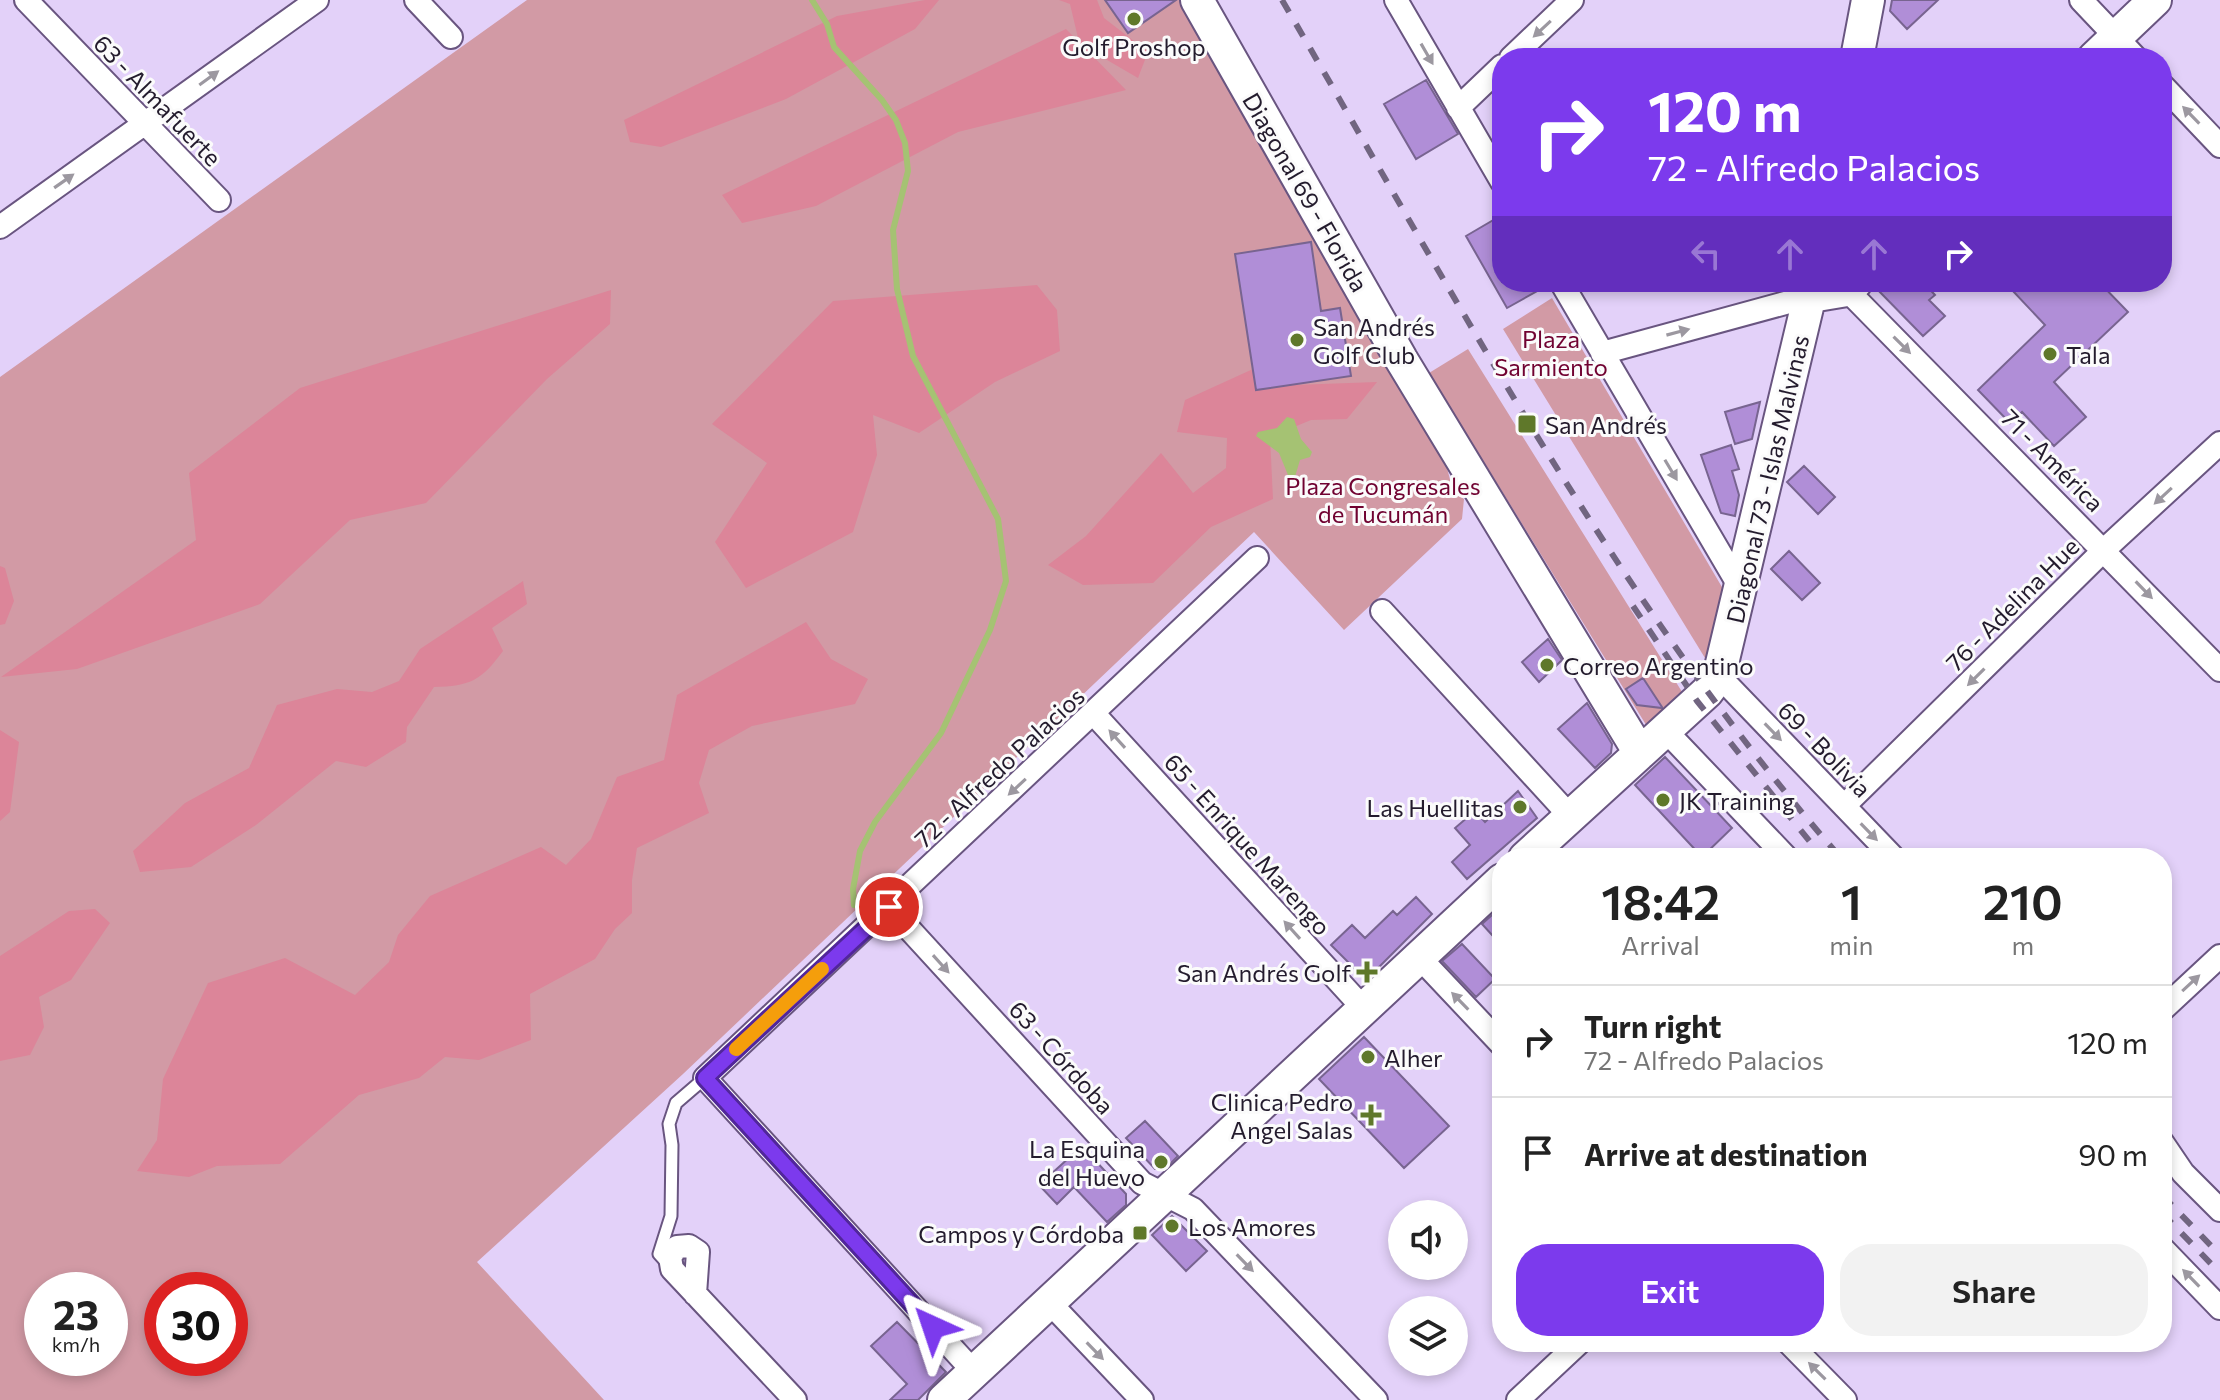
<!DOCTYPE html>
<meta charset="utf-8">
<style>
:root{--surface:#fff;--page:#f2f2f2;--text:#222;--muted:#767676;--line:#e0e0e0;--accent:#7c3aed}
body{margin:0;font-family:Commissioner,sans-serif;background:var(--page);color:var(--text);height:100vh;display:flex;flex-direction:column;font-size:30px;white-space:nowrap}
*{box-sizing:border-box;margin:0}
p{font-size:26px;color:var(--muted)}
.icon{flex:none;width:44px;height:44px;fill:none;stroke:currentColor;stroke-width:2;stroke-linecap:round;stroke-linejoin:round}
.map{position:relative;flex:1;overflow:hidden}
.details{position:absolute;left:1492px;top:848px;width:680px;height:504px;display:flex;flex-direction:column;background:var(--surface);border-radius:32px;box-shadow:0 4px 12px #0003}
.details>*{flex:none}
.guide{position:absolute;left:1492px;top:48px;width:680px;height:244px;border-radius:32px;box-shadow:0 4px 12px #0003;background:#7c3aed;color:#fff;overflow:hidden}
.controls{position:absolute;left:1388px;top:1200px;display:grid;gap:16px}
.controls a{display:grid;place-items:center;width:80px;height:80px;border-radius:50%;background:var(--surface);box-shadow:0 4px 12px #0003;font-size:40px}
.speed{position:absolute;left:24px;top:1272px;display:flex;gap:16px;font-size:40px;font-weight:700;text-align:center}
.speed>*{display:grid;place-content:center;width:104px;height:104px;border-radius:50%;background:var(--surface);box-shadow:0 4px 12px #0003;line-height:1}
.speed small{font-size:20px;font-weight:400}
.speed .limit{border:12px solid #d22;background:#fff;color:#111}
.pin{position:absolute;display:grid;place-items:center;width:68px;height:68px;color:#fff;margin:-34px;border:4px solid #fff;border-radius:50%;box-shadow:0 2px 8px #0007}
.me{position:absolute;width:88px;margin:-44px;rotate:318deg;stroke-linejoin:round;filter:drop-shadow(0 0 6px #0008)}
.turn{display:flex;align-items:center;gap:28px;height:168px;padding:0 24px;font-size:36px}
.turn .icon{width:104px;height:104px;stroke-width:2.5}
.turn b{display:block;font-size:56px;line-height:68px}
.lanes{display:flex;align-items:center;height:76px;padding:0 24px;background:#0003;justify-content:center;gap:40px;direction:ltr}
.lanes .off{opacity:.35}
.eta{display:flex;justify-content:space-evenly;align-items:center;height:136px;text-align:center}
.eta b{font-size:48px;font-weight:600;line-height:56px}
.button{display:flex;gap:16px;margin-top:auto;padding:16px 24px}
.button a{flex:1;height:92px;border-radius:32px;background:var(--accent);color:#fff;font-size:32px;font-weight:600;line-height:92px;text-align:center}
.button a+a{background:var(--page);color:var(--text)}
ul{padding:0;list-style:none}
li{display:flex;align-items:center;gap:24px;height:112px;padding:0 24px;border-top:2px solid var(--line)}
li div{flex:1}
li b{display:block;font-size:30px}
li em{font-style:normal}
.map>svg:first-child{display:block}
.green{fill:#d29aa5;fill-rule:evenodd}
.forest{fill:#dc8599}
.water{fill:#a5c273}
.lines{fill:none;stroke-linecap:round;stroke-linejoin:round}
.stream{stroke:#a5c273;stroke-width:6}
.building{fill:#b08ed7;stroke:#786490;stroke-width:2}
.lane-casing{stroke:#695580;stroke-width:15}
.street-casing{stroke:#695580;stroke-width:26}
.secondary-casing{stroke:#695580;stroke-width:36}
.lane{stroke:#fff;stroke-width:11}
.street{stroke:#fff;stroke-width:22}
.secondary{stroke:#fff;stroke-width:32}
.rail{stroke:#716580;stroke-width:6;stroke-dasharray:14 14;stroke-linecap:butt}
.oneway{fill:#9c98a0}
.route-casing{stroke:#51269a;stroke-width:20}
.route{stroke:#7c3aed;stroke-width:14}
.slow{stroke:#f59e0b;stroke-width:14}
.poi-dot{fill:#5f782a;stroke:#fbfbfb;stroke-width:3}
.labels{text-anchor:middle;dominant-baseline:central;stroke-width:6;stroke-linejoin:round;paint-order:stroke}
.poi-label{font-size:24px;fill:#231b2d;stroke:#fbfbfb;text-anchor:start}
.street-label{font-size:24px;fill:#231b2d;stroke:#fbfbfb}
.park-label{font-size:24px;fill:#700231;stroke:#fbfbfb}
</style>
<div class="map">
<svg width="2220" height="1400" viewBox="0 0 2220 1400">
<rect width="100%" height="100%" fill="#e3d1f9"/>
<!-- green -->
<path class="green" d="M527 0H1188L1447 468 1453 491 1464 499 1462 519 1344 630 1254 532 683 1074 477 1262 604 1400H0V377ZM42 1290H110V1358H42ZM162 1290H230V1358H162Z
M1552 298 1729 599 1713 671 1503 329Z
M1468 349 1684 695 1648 728 1429 373Z"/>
<!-- forest -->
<path class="forest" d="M925 0H939L915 29 786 99 661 147 630 142 624 120 837 16Z
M1059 0H1097L1104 18 1148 52 1138 78 1083 46 1126 90 958 132 816 206 742 223 722 195 1066 29 1079 42 1070 4Z
M1037 285 1057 310 1060 351 995 382 919 433 873 415 877 455 853 532 746 588 715 542 767 463 712 424 833 301Z
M611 290 610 324 547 379 426 503 350 520 260 604 77 669 1 677 196 540 189 473 300 388Z
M1253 369 1257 390 1294 385 1377 382 1347 419 1311 420 1270 437 1273 499 1211 527 1153 583 1083 585 1048 565 1086 536 1161 453 1193 493 1226 468 1227 438 1177 432 1185 400Z
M0 566 5 568 14 601 5 624 0 625Z
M523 581 527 604 492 628 503 651C481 681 470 686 434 687L407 727 406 742 366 767 336 761 256 825 191 867 140 872 133 851 185 803 249 768 277 705 337 689 372 692 399 681 420 649Z
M806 622 831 659 868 679 855 704 752 726 709 750 699 783 709 813 637 848 632 880V913L615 929 595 959 530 994 531 1040 479 1060 445 1057 419 1078 359 1095 280 1164 217 1166 189 1177 137 1171 157 1140 163 1079 208 983 285 958 355 995 389 962 398 935 430 896 541 847 566 865 591 839 617 777 664 760 677 695Z
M0 730 19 742 10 812 0 821Z
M95 909 110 923 71 980 39 997 44 1027 30 1055 0 1061V956L69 911Z"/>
<!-- water -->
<path class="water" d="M1287 417 1294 419 1301 439 1312 452 1310 457 1300 460 1294 480H1290L1279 453 1256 436 1258 432 1277 428Z"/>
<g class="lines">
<!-- stream -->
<path class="stream" d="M812 0 827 24 834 47 882 100 896 120 905 143 908 171 893 230 897 289 913 356 998 519 1006 581 990 630 941 733 875 822 860 851 853 889 854 905"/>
</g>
<!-- building -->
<path class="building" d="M1105 0H1176L1128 33Z
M1892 0H1938L1907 29 1890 11Z
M1426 80 1458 134 1416 159 1384 104Z
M1502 215V282H1547L1548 285 1507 308 1466 236Z
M1311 242 1321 311 1340 308 1351 376 1256 390 1235 254Z
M1874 282H1923L1935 295 1929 300 1945 316 1923 336 1874 286Z
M2021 282H2099L2128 312 2054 382 2086 417 2054 446 2022 412 2010 423 1978 390 2045 325 2012 290Z
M1760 402 1752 439 1735 444 1725 412Z
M1731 445 1739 469 1732 471 1739 495 1735 516 1721 513 1701 455Z
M1804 466 1835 497 1818 514 1787 482Z
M1789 551 1820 583 1802 600 1771 569Z
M1548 639 1562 660 1539 682 1522 662Z
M1643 678 1662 707V708L1637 705 1626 689Z
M1587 703 1612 744 1611 753 1595 768 1558 729Z
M1665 757 1732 828 1702 857 1635 785Z
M1518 791 1537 818 1467 879 1452 862 1470 845 1455 828 1475 811 1485 822Z
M1416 897 1432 914 1366 980 1331 945 1352 925 1365 938 1393 911 1397 915Z
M1502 906V946L1482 924Z
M1462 944 1495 979 1476 997 1442 961Z
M1364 1037 1449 1126 1404 1168 1319 1079Z
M1145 1121 1178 1156 1166 1168 1155 1169 1126 1138Z
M1082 1146 1126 1194V1205L1107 1222 1074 1187 1057 1204 1039 1185Z
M1172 1216 1207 1251 1186 1271 1152 1235Z
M897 1322 946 1372 918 1400H890L907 1384 871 1346Z"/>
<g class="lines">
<!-- lane casing -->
<g class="lane-casing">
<path id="lane" d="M669 1265 659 1254 671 1216 672 1145 669 1124 676 1103 705 1078"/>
</g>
<!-- street casing -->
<g class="street-casing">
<path id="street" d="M26 0 219 200
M416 0 451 37
M1396 0 1502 182
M2081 0 2136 58
M1511 58 1572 0
M2162 85 2220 146
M1458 108 1502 66
M0 227 317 0
M1561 282 1741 589
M1847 290 2220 670
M1602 353 1811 296
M1382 611 1570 816
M1719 676 1894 858
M1094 714 1364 1009
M1665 730 1787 858
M1844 806 2105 549 2220 443
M889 907 1142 1183 1193 1209 1376 1400
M1419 957 1502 1045
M2162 1010 2220 956
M2162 1142 2183 1173 2220 1210
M2162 1248 2220 1308
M695 1294 698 1252 689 1246 677 1247 670 1257 672 1269 795 1400
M1049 1302 1142 1400
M1788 1342 1845 1400
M974 1372 705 1078 1257 558
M1518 1400 1580 1342"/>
</g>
<!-- secondary casing -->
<g class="secondary-casing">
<path id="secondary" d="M1197 0 1401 359 1640 753
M1857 58 1868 0
M2094 58 2155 0
M1811 296 1847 290 1856 282
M1525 858 1707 692 1719 676 1813 282
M944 1400 1502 880"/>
</g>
<!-- lane -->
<use href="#lane" class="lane"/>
<!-- street -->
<use href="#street" class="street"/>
<!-- secondary -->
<use href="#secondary" class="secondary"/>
<!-- rail -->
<path class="rail" d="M1282 0C1454 294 1615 601 1841 858
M1633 606 1697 701 1823 858
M2162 1195 2220 1255
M2162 1213 2220 1273"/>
</g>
<!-- one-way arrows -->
<defs><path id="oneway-solid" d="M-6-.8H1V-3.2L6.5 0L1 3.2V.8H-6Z" transform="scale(2)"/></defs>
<g class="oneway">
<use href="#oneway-solid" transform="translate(1542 29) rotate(137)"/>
<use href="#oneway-solid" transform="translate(1427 54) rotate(60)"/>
<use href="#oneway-solid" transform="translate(209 78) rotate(-36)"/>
<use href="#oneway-solid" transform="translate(2191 115) rotate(-134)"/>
<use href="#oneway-solid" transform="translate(64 181) rotate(-35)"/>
<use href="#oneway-solid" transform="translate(1678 332) rotate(-15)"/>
<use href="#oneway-solid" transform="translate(1902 345) rotate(45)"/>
<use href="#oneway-solid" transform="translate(1671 470) rotate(59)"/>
<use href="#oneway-solid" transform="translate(2163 496) rotate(137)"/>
<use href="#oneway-solid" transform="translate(2144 590) rotate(46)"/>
<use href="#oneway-solid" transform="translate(1976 677) rotate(135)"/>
<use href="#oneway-solid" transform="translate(1773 732) rotate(46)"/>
<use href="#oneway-solid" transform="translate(1117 739) rotate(-132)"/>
<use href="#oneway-solid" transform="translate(1017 787) rotate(137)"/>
<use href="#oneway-solid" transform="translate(1869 832) rotate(46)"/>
<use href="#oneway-solid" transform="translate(1292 930) rotate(-132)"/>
<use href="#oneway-solid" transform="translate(941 964) rotate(48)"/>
<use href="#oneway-solid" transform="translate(2191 983) rotate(-43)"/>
<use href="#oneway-solid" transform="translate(1460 1001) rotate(-134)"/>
<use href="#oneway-solid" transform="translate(1245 1263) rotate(46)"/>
<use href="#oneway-solid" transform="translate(2191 1278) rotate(-134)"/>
<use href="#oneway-solid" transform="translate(1095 1351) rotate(46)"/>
<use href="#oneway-solid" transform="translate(1817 1371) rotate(-135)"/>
</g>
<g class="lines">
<!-- route casing -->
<g class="route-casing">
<path id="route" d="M889 907 705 1078 933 1327"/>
</g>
<!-- route -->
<use href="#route" class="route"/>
<!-- slow -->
<path class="slow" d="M736 1049 822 969"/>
</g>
<!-- markers -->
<g class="poi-dot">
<circle cx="1134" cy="19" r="8"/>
<circle cx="1297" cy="340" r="8"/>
<circle cx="2050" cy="354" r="8"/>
<rect x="1517" y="414" width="20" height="20" rx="4"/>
<circle cx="1547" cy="665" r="8"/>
<circle cx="1663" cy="800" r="8"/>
<circle cx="1520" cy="807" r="8"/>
<path d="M1363 960h8v8h8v8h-8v8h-8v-8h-8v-8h8z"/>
<circle cx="1368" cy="1057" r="8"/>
<path d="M1367 1103h8v8h8v8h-8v8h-8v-8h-8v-8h8z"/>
<circle cx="1161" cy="1162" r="8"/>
<circle cx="1172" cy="1226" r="8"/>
<rect x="1132" y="1225" width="16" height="16" rx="4"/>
</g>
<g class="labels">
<!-- poi labels -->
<g class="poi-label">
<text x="1134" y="46" text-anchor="middle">Golf Proshop</text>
<text x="1313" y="326">San Andrés<tspan x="1313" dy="28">Golf Club</tspan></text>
<text x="2066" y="354">Tala</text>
<text x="1545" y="424">San Andrés</text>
<text x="1563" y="665">Correo Argentino</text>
<text x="1679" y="800">JK Training</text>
<text x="1504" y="807" text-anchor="end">Las Huellitas</text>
<text x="1351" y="972" text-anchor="end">San Andrés Golf</text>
<text x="1384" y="1057">Alher</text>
<text x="1353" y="1101" text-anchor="end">Clinica Pedro<tspan x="1353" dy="28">Angel Salas</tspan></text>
<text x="1145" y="1148" text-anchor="end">La Esquina<tspan x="1145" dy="28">del Huevo</tspan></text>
<text x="1188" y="1226">Los Amores</text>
<text x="1124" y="1233" text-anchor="end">Campos y Córdoba</text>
</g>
<!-- street labels -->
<g class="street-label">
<text transform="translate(158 100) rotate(46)">63 - Almafuerte</text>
<text transform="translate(1306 192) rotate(60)">Diagonal 69 - Florida</text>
<text transform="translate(2053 460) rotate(45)">71 - América</text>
<text transform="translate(1767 479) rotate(-77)">Diagonal 73 - Islas Malvinas</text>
<text transform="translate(2012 604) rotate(-45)">76 - Adelina Hue</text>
<text transform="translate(1825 749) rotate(46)">69 - Bolivia</text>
<text transform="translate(999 767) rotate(-43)">72 - Alfredo Palacios</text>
<text transform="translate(1248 844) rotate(48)">65 - Enrique Marengo</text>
<text transform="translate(1062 1057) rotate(48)">63 - Córdoba</text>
</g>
<!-- park labels -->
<g class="park-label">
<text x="1551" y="338">Plaza<tspan x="1551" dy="28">Sarmiento</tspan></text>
<text x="1383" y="485">Plaza Congresales<tspan x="1383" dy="28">de Tucumán</tspan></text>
</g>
</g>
</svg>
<div class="controls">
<a><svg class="icon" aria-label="sound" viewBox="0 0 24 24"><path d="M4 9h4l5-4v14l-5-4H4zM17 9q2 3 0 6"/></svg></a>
<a><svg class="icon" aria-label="layers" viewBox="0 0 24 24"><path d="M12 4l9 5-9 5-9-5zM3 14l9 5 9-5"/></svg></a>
</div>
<div class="speed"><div>23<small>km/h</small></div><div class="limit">30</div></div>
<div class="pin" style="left:889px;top:907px;background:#d93025"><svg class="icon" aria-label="arrive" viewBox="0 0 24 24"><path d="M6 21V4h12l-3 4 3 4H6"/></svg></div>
<svg class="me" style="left:933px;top:1327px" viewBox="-20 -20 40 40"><path d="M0-17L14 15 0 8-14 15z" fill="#7c3aed" stroke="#fff" stroke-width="4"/></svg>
<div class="guide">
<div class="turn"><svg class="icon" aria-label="right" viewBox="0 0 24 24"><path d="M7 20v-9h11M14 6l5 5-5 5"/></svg><div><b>120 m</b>72 - Alfredo Palacios</div></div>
<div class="lanes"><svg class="icon off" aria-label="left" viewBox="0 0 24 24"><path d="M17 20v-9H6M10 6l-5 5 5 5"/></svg><svg class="icon off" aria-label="ahead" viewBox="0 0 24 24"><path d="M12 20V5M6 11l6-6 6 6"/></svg><svg class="icon off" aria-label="ahead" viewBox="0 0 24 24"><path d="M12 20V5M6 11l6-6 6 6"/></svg><svg class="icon" aria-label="right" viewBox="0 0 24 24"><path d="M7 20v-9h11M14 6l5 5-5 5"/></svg></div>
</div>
<section class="details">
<div class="eta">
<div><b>18:42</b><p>Arrival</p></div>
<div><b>1</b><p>min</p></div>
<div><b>210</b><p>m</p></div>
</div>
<ul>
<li><svg class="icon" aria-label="right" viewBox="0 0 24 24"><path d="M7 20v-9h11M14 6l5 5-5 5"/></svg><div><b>Turn right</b><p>72 - Alfredo Palacios</p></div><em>120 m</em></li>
<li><svg class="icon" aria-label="arrive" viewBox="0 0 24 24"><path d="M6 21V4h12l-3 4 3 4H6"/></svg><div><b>Arrive at destination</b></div><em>90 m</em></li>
</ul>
<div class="button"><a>Exit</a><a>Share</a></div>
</section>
</div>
